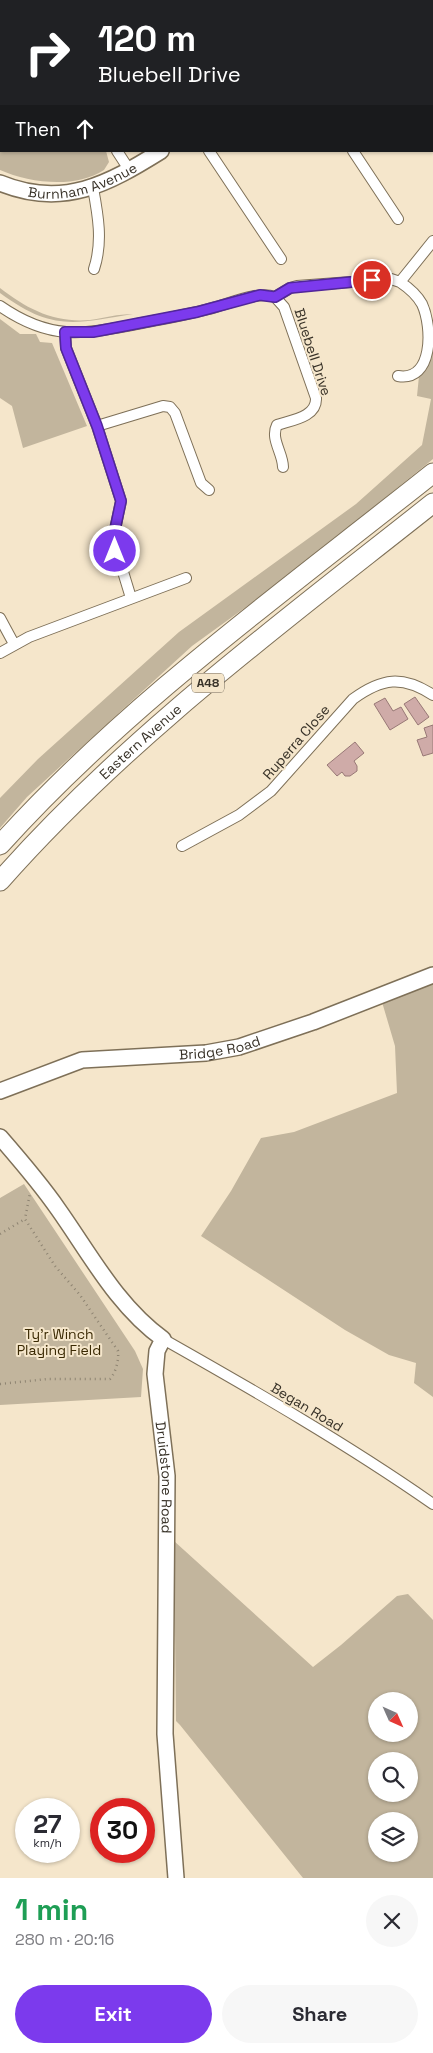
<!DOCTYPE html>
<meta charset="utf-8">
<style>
:root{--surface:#fff;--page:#f7f7f7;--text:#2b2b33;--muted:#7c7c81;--accent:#7c3aed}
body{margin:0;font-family:"Space Grotesk",sans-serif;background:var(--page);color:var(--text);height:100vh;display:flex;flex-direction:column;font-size:19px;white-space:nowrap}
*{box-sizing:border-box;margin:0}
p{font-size:16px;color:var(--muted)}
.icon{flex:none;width:28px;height:28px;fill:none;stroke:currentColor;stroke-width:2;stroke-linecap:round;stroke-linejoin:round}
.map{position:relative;height:1878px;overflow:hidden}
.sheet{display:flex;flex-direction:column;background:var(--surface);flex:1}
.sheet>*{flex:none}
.banner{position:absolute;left:0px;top:0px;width:434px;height:152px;box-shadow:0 1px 4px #0004;background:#202124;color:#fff;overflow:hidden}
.needle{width:32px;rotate:135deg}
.buttons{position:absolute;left:368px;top:1692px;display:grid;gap:10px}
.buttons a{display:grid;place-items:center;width:50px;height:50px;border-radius:50%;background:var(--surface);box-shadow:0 1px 4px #0004;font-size:25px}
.speed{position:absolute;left:15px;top:1798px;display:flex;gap:10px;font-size:25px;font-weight:700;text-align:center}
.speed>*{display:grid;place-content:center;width:65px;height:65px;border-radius:50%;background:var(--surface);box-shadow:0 1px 4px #0004;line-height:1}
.speed small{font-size:12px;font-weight:400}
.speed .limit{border:8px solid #d22;background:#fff;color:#111}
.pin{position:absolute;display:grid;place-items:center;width:42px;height:42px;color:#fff;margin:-21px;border:2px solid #fff;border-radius:50%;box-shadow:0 1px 5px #0007}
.me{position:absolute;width:55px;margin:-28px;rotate:0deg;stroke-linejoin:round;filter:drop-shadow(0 0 4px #0008)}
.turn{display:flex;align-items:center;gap:18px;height:105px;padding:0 15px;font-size:22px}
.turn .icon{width:65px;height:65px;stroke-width:2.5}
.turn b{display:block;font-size:35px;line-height:42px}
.then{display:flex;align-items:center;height:48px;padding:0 15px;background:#0003;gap:10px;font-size:19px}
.round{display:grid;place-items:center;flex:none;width:52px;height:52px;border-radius:26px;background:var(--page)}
.summary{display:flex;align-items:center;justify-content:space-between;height:85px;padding:0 15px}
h1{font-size:30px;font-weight:700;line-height:38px;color:#1e9e55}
.cta{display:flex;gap:10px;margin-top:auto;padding:10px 15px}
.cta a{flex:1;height:58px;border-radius:30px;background:var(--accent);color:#fff;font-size:20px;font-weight:700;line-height:58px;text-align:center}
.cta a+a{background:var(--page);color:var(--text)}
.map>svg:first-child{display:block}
.green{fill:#c2b59d;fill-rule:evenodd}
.building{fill:#cfaba8;stroke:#987876}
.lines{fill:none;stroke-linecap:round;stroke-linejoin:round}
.street-casing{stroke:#7e7058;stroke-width:12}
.secondary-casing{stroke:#7e7058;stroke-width:18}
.highway-casing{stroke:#7e7058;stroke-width:21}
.path{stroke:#8e8472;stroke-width:2.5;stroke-dasharray:1 4;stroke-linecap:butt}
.street{stroke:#fff;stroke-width:10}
.secondary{stroke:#fff;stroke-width:15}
.highway{stroke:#fff;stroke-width:19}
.route-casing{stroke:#51269a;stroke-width:12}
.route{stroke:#7c3aed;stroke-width:9}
.labels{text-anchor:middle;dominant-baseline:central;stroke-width:4;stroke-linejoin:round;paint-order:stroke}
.shield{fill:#f5e6cb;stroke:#706758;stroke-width:1}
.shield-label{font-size:12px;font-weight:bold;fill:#373127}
.street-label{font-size:14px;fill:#373127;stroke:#f5e6cb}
.park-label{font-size:14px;fill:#3a2903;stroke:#f5e6cb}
</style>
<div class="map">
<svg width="433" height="1878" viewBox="0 0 433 1878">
<rect width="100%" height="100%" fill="#f5e6cb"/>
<!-- green -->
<path class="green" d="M0 64 1 151H106L109 162 104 170C75 189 30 183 0 170Z
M0 288C27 309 54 323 90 320 104 318 118 314 133 314 73 324 52 331 0 293Z
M0 319 20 334H36L40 342 52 343 87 426 23 448 12 406 0 398Z
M433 348V459L290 575 192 646 27 797 0 828V798L38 759 179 632 356 504 422 445 431 399 417 396 419 376 431 360Z
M433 980V1397L414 1383 416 1363 389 1355 345 1330 201 1236 231 1191 261 1138 294 1132 397 1093 395 1046 382 1002Z
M24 1184 135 1351 143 1369 141 1397 0 1405V1198Z
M174 1541 313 1667 341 1645 397 1596 408 1594 433 1620V1878H303L180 1725 176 1721ZM376 1701H409V1734H376ZM376 1761H409V1794H376ZM376 1821H409V1854H376Z"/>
<!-- building -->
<path class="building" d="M415 697 429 717 418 725 404 704Z
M385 698 393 711 401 707 408 719 390 730 374 704Z
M433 725V753L423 756 417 740 427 737 424 728Z
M355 742 364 753 354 761 357 766V771L350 776H345L342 772 337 776 327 765Z"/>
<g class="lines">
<!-- street casing -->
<g class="street-casing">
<path id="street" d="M28 0 29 1
M191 0 192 1
M358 0 359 1
M401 0 402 1
M432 33 433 34
M117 151 130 171
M209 151 281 259
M353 151 398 219
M93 188C98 215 103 242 94 269
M275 297 290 288 297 286 391 279 400 282 433 241
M0 306C52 342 84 334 142 323 167 318 192 314 216 307 234 302 258 291 275 297L284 307 316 398C317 417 292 420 277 425 270 439 283 453 283 467
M65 332 66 348 97 426 121 501 113 539 131 598
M398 376C433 382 433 328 422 304 417 295 409 288 400 282
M97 426 163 406 170 407 175 413 201 483 209 490
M0 618 14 644
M0 653 29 637 186 578
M182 846 239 815 271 791 353 699C382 678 402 675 433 695
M163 1339C255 1391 347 1444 433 1504"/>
</g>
<!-- secondary casing -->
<g class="secondary-casing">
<g id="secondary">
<path d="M380 1 382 0"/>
<path id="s1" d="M0 183C63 209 108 184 161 151"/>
<path id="s2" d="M0 1091 82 1060 206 1053 239 1047 313 1022 433 975"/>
<path id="s3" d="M0 1137C20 1160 40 1183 58 1209 90 1254 117 1306 163 1339L157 1351 155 1374 167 1476 165 1734 176 1878"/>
</g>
</g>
<!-- highway casing -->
<g class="highway-casing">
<g id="highway">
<path d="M0 845C127 704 285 591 433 473"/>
<path id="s4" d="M0 881C127 737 283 622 433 503"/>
</g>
</g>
<!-- path -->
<path class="path" d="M0 1234 25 1219
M0 1384 48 1379H110C116 1372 119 1360 118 1351L80 1295 55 1266 25 1219 30 1193"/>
<!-- street -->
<use href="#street" class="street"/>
<!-- secondary -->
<use href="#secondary" class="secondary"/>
<!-- highway -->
<use href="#highway" class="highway"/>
</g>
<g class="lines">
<!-- route casing -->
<g class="route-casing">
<path id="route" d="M115 551 113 539 121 501 97 426 66 348 65 332H93L197 312 260 295 275 297 290 288 372 280"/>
</g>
<!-- route -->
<use href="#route" class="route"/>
</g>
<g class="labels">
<!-- shield labels -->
<rect class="shield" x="192" y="673.5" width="32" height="19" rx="4"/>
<g class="shield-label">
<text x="208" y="683">A48</text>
</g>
<!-- street labels -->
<g class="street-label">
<text stroke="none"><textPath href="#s1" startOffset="86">Burnham Avenue</textPath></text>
<text transform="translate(313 352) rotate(72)">Bluebell Drive</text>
<text stroke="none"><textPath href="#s4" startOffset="198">Eastern Avenue</textPath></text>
<text transform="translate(296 742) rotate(-49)">Ruperra Close</text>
<text stroke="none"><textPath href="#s2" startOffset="226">Bridge Road</textPath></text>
<text transform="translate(307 1407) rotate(31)">Began Road</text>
<text stroke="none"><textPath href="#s3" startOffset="401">Druidstone Road</textPath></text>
</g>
<!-- park labels -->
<g class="park-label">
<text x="59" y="1334">Ty'r Winch<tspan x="59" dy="16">Playing Field</tspan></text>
</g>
</g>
</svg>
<div class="buttons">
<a><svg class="needle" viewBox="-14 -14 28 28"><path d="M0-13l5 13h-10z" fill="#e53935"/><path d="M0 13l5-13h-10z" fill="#7c7c81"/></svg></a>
<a><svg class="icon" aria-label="search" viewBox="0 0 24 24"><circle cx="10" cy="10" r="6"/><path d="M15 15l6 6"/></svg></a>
<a><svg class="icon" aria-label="layers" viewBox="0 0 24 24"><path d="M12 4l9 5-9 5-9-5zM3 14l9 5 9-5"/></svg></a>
</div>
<div class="speed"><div>27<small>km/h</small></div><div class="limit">30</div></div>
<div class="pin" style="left:372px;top:280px;background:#d93025"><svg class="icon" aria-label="arrive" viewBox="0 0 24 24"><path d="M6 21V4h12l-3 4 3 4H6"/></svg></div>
<svg class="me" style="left:115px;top:551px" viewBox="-20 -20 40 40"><circle r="17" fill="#7c3aed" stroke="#fff" stroke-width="3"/><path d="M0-11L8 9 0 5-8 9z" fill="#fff"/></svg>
<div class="banner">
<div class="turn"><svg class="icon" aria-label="right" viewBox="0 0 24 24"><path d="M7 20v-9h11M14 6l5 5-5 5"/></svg><div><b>120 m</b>Bluebell Drive</div></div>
<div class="then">Then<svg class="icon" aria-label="ahead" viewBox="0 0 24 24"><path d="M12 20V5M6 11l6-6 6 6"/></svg></div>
</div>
</div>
<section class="sheet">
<div class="summary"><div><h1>1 min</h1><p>280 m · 20:16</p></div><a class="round"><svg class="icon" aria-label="close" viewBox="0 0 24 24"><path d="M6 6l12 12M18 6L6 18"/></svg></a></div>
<div class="cta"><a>Exit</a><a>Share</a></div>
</section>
